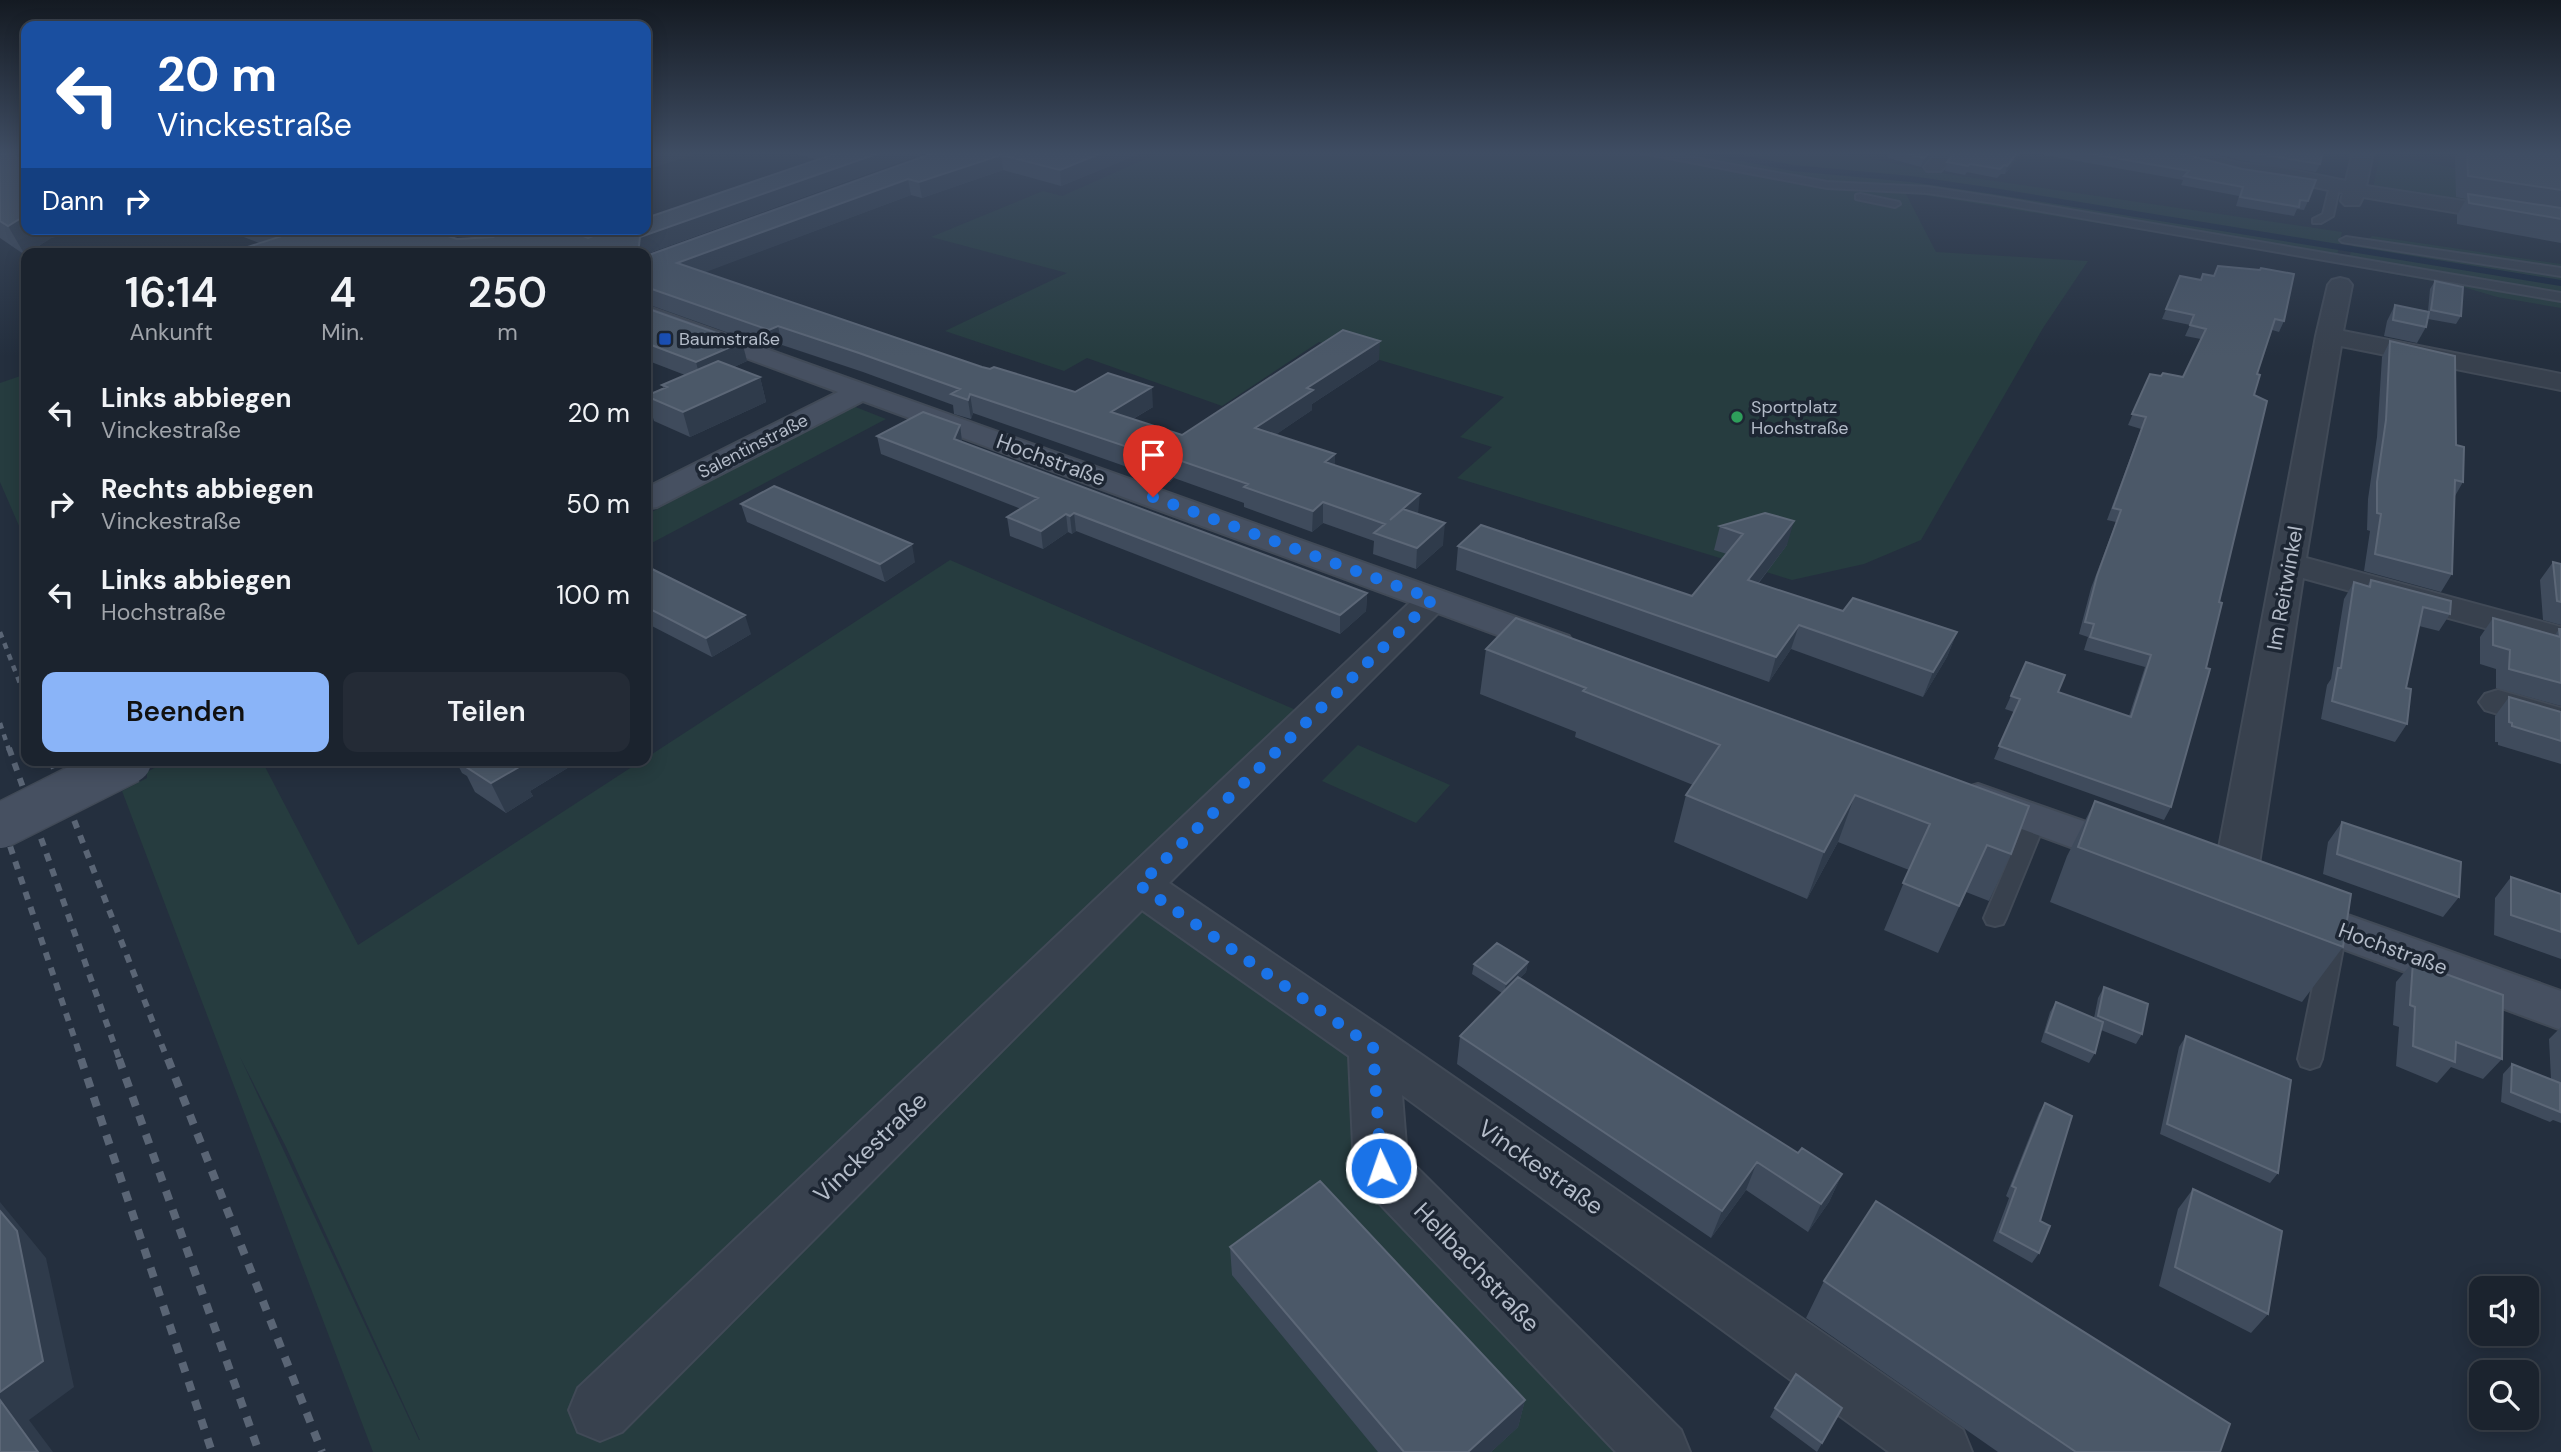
<!DOCTYPE html>
<html lang="de">
<meta charset="utf-8">
<style>
:root{--surface:#1b232e;--page:#242b36;--text:#f1f3f6;--muted:#a0a4aa;--line:#39404a;--accent:#8ab4f8}
body{margin:0;font-family:"DM Sans",sans-serif;background:var(--page);color:var(--text);height:100vh;display:flex;flex-direction:column;font-size:26px;white-space:nowrap}
*{box-sizing:border-box;margin:0}
p{font-size:23px;color:var(--muted)}
.icon{flex:none;width:38px;height:38px;fill:none;stroke:currentColor;stroke-width:2;stroke-linecap:round;stroke-linejoin:round}
.map{position:relative;flex:1;overflow:hidden}
.side{position:absolute;left:21px;top:248px;width:630px;height:518px;display:flex;flex-direction:column;background:var(--surface);border-radius:14px;box-shadow:0 4px 18px #0003,0 0 0 2px var(--line)}
.side>*{flex:none}
.banner{position:absolute;left:21px;top:21px;width:630px;height:214px;border-radius:14px;box-shadow:0 4px 18px #0003,0 0 0 2px var(--line);background:#1a4fa0;color:#fff;overflow:hidden}
.controls{position:absolute;left:2469px;top:1276px;display:grid;gap:14px}
.controls a{display:grid;place-items:center;width:70px;height:70px;border-radius:14px;background:var(--surface);box-shadow:0 4px 18px #0003,0 0 0 2px var(--line);font-size:35px}
.pin{position:absolute;display:grid;place-items:center;width:60px;height:60px;color:#fff;margin:-72px -30px;border-radius:50% 50% 50% 0;rotate:-45deg;box-shadow:0 0 7px #0007}
.pin .icon{rotate:45deg}
.me{position:absolute;width:77px;margin:-38px;rotate:357deg;stroke-linejoin:round;filter:drop-shadow(0 0 5px #0008)}
.turn{display:flex;align-items:center;gap:24px;height:147px;padding:0 21px;font-size:32px}
.turn .icon{width:91px;height:91px;stroke-width:2.5}
.turn b{display:block;font-size:49px;line-height:60px}
.then{display:flex;align-items:center;height:66px;padding:0 21px;background:#0003;gap:14px;font-size:26px}
.eta{display:flex;justify-content:space-evenly;align-items:center;height:119px;text-align:center}
.eta b{font-size:42px;font-weight:600;line-height:49px}
.primary-button{display:flex;gap:14px;margin-top:auto;padding:14px 21px}
.primary-button a{flex:1;height:80px;border-radius:14px;background:var(--accent);color:#111;font-size:28px;font-weight:600;line-height:80px;text-align:center}
.primary-button a+a{background:var(--page);color:var(--text)}
ul{padding:0;list-style:none}
li{display:flex;align-items:center;gap:21px;height:91px;padding:0 21px}
li div{flex:1}
li b{display:block;font-size:26px}
li em{font-style:normal}
.map>svg:first-child{display:block}
.green{fill:#263c3f;fill-rule:evenodd}
.lines{fill:none;stroke-linecap:round;stroke-linejoin:round}
.stream{stroke:#17263c;stroke-width:6}
.lane-casing{stroke:#414a57;stroke-width:4}
.street-casing{stroke:#414a57;stroke-width:4}
.secondary-casing{stroke:#414a57;stroke-width:4}
.lane{fill:#38414e;fill-rule:evenodd}
.street{fill:#38414e;fill-rule:evenodd}
.secondary{fill:#465061;fill-rule:evenodd}
.rail-far2{stroke:#5a6575;stroke-width:4.5;stroke-dasharray:6 6;stroke-linecap:butt}
.rail-far1{stroke:#5a6575;stroke-width:6;stroke-dasharray:8 8;stroke-linecap:butt}
.rail{stroke:#5a6575;stroke-width:8;stroke-dasharray:10 10;stroke-linecap:butt}
.secondary-bridge-casing{stroke:#414a57;stroke-width:47;stroke-linecap:butt}
.secondary-bridge{stroke:#465061;stroke-width:44}
.wall{fill:#3f4b5c}
.shaded-wall{fill:#2f3b4b}
.building{fill:#4b5868;stroke:#5c6777;stroke-width:2}
.route{stroke:#1a73e8;stroke-width:12;stroke-dasharray:0 21.6}
.transit-dot{fill:#1a4fb4;stroke:#1d2633;stroke-width:2.5}
.leisure-dot{fill:#2e9e5b;stroke:#1d2633;stroke-width:2.5}
.labels{text-anchor:middle;dominant-baseline:central;stroke-width:7;stroke-linejoin:round;paint-order:stroke}
.far-poi-label{font-size:18px;fill:#b4bcc9;stroke:#1d2633;text-anchor:start}
.far-street-label{font-size:18px;fill:#b4bcc9;stroke:#1d2633}
.street-label{font-size:21px;fill:#b4bcc9;stroke:#1d2633}
.near-street-label{font-size:24px;fill:#b4bcc9;stroke:#1d2633}
</style>
<div class="map">
<svg width="2561" height="1452" viewBox="0 0 2561 1452">
<rect width="100%" height="100%" fill="#242f3e"/>
<!-- green -->
<path class="green" d="M1161 152H1836L1947 174 2342 232 2337 256 2321 254 2312 258 1905 192 1936 252 2088 261 2043 328 1921 540 1864 564 1792 580 1457 478 1492 447 1460 437 1504 397 1336 347 1319 342 1222 406 1087 358 1064 371 945 331 1067 273 931 237 1043 191 1062 196Z
M2380 154 2483 173 2468 202 2373 188Z
M2372 236 2561 264V308L2497 297 2460 286 2382 272 2349 259 2353 243 2367 241Z
M26 374V542L0 482V383Z
M853 406 886 419 646 546V515Z
M950 560 1312 717 1140 884 1373 1047 1381 1168 1659 1452H373L122 791 147 778V772L167 761H262L358 945 641 761H646V758ZM240 1057 286 1147 420 1440H419Z
M1358 745 1450 785 1416 823 1322 781Z"/>
<g class="lines">
<!-- stream -->
<path class="stream" d="M1710 152 1793 168 1911 179 1993 191 2561 283"/>
<!-- lane casing -->
<g class="lane-casing">
<path id="lane" d="M1637 152H1661L1827 182 1927 187 1994 197 2561 293V301L1994 203 1927 193 1827 188Z
M2331 182 2340 184 2333 216 2321 223H2313V219L2323 214Z
M1860 194 1899 202 1900 204 1895 207 1856 199V195Z
M2346 237 2561 268V276L2342 242 2340 240Z
M2036 813 2043 815 2046 820 2006 918 2003 924 1995 926 1987 924 1984 918 2026 820 2029 815Z
M2333 934 2341 937 2344 943 2322 1059 2319 1066 2310 1069 2301 1066 2298 1059 2322 943 2325 937Z"/>
</g>
<!-- street casing -->
<g class="street-casing">
<path id="street" d="M1937 152H1957L1941 171H1927L1924 167Z
M2161 152H2197L2239 163 2282 168 2346 181 2353 152H2373L2366 186 2561 216V230L2363 197 2359 205H2345L2341 201 2343 193 2282 180 2239 175 2163 156Z
M2340 278 2348 280 2352 285 2343 331 2561 374V390L2341 346 2306 558 2561 627V649L2303 578 2255 890 2249 901 2233 906 2217 901 2211 890 2316 336 2328 285 2332 280Z
M1433 589 1445 592 1450 599 1445 606 1169 883 1390 1033 1963 1430 1972 1452H1889L1402 1095 1407 1158 1681 1430 1690 1452H1616L1362 1185 1354 1168 1349 1056 1142 910 622 1432 600 1441 578 1432 569 1410 578 1388 1421 592Z
M2498 690 2561 708V733L2485 710 2479 702 2485 694Z"/>
</g>
<!-- secondary casing -->
<g class="secondary-casing">
<path id="secondary" d="M646 306 1569 636 1574 644 1569 652 1556 655 1543 652 863 401 657 507 646 509V488L838 392 646 321Z
M1978 784 2143 842 2149 853 2143 864 2128 868 1964 808 1958 798 1964 788Z
M2297 897 2561 991V1030L2281 926 2275 914 2281 902Z"/>
</g>
<!-- lane -->
<use href="#lane" class="lane"/>
<!-- street -->
<use href="#street" class="street"/>
<!-- secondary -->
<use href="#secondary" class="secondary"/>
<!-- rail-far2 -->
<path class="rail-far2" d="M0 632 26 699
M0 723 9 750"/>
<!-- rail-far1 -->
<path class="rail-far1" d="M9 748 120 1061
M51 761 168 1061
M0 816 82 1061"/>
<!-- rail -->
<path class="rail" d="M81 1059 212 1452
M119 1059 259 1452
M168 1059 322 1452"/>
<!-- secondary-bridge casing -->
<g class="secondary-bridge-casing">
<path id="secondary-bridge" d="M0 826 129 761"/>
</g>
<!-- secondary-bridge -->
<use href="#secondary-bridge" class="secondary-bridge"/>
</g>
<!-- wall -->
<path class="wall" d="M791 152H928L646 254 259 243 223 229H427L457 239 472 238 446 229H566L588 238 818 160Z
M936 152H1144L1061 186 1003 170 922 198 911 195 704 272 982 367 1075 392 1153 407 1133 419 1182 435 1379 360 1312 404V410L1275 435 1335 454V466L1418 514 1443 545 1416 569 1373 554 1374 541 1323 523 1312 532 1244 507V503L1174 478 1170 482 973 413 971 419 954 414 953 405 863 372 782 345 774 349 647 304H646V256Z
M1889 152H1933L1921 167 1888 158Z
M1955 152H2022L2005 174H2001L1997 178 1967 172 1965 175 1945 171 1947 162Z
M2028 152H2176L2308 201 2304 210 2297 209 2294 216 2236 206 2239 196 2181 185 2183 180Z
M2209 152H2323L2320 164 2316 172 2239 160Z
M2458 152H2561V243L2457 224V215L2466 199 2456 197 2455 158Z
M0 155 26 229H87L51 238 25 255 0 238Z
M2180 276 2284 321 2279 332 2272 330 2257 374 2219 602 2206 668 2171 807 2164 820 1994 759 2014 712 2005 709 2026 662 2058 692 2129 716 2145 667 2084 650 2088 637 2079 634 2091 588 2116 522 2107 520 2141 429 2128 425 2150 374 2161 376 2183 377 2201 339 2185 336 2190 325 2162 319Z
M2435 281 2461 316 2456 324 2428 319 2426 327 2417 343 2384 336 2387 321 2395 305 2428 311 2430 289Z
M646 308 742 342 747 361 734 367 760 377 766 402 690 437 654 421 646 396 663 388 662 385 685 375 646 360Z
M2390 341 2456 445 2463 482 2455 496 2452 574 2441 592 2364 571 2370 531 2367 530 2368 499 2377 437 2382 357Z
M960 425 962 442 1367 593 1366 611 1340 634 1076 531 1072 534 1068 532 1043 549 1010 536 1007 517 1021 509 881 454 877 436Z
M741 504 915 562 885 582 747 522Z
M1720 526 1787 545 1758 584 1843 611 1957 632 1947 657 1923 697 1791 649 1769 682 1456 570 1458 546 1692 596 1727 554 1714 550Z
M2553 562 2561 564V625L2543 620 2540 580Z
M646 566 751 634 712 657 646 623Z
M2371 580 2450 614 2439 631 2419 626 2406 688 2407 724 2395 742 2321 719 2327 685 2331 679 2344 599 2354 582 2367 586Z
M1516 618 2011 854 1989 901 1966 892 1938 953 1884 930 1909 870 1838 842 1807 899 1674 842 1686 795 1693 785 1575 737 1576 732 1480 694 1486 649Z
M2493 618 2555 635 2559 629H2561V706L2496 688V669L2480 664V637Z
M2509 697 2561 712V764L2498 745V742H2495V716Z
M456 761H579L530 791 533 796 506 813 475 792 467 776 462 773Z
M2095 801 2343 947 2302 1002 2050 902 2067 856Z
M2342 822 2459 897 2443 917 2323 874 2328 842Z
M2511 877 2561 894V959L2494 935 2495 898Z
M1528 962 1526 972 1520 978 1798 1153 1842 1174 1829 1202 1808 1232 1746 1190 1711 1238 1457 1064 1460 1036 1502 993 1472 974 1474 964Z
M2413 962 2502 1059 2483 1079 2451 1067 2437 1083 2396 1066 2399 1027 2393 1025 2396 982Z
M2104 987 2142 1034 2136 1044 2101 1030 2095 1053 2089 1063 2041 1042 2050 1012 2056 1002 2094 1018 2098 998Z
M2561 1027V1123L2553 1120 2550 1122 2501 1102 2503 1074 2512 1064 2551 1079 2549 1039Z
M2186 1036 2278 1173 2270 1183 2160 1134 2179 1047Z
M2045 1103 2039 1253 2032 1263 1993 1241 2009 1198 2006 1196 2039 1113Z
M2193 1189 2268 1314 2251 1333 2159 1286 2178 1209Z
M1230 1247 1525 1400 1518 1427 1491 1452H1378L1232 1275Z
M1824 1281 2220 1452H1998L1806 1318Z
M1775 1408H1842L1817 1452 1770 1417Z"/>
<!-- shaded-wall -->
<path class="shaded-wall" d="M648 152H702L646 170V153Z
M882 152H928L646 254H638L640 237Z
M1104 152H1144L1061 186 1060 170Z
M1929 152H1933L1921 167 1924 158Z
M2018 152H2022L2005 174 2007 166Z
M1001 155 1003 170 922 198 919 182Z
M908 179 911 195 682 281 677 263Z
M26 215V229H87L51 238 25 255 8 226Z
M778 326 782 345 774 349 769 330Z
M1380 341 1379 360 1312 404V410L1256 448 1255 428 1307 388Z
M742 342 747 361 701 382 696 362Z
M760 377 766 402 690 437 683 412Z
M1152 387 1153 407 1112 431 1111 412Z
M970 394 973 413 971 419 968 400Z
M960 425 962 442 954 439Z
M1335 454V475L1325 462Z
M1173 458 1174 478 1170 482 1169 461Z
M1420 494 1418 515 1390 520Z
M1323 502V523L1312 532 1313 511Z
M1074 513 1076 531 1072 534 1070 516Z
M1066 514 1068 532 1043 549 1041 531Z
M1794 521 1787 545 1742 604 1748 580Z
M1445 523 1443 545 1416 569 1417 548Z
M912 544 915 562 885 582 880 564Z
M1367 593 1366 611 1340 634V615Z
M745 615 751 634 712 657 706 638Z
M1799 625 1791 649 1769 682 1776 657Z
M1957 632 1947 657 1923 697 1933 672Z
M518 761H579L530 791 533 796 506 813 491 783Z
M1855 795 1838 842 1807 899 1824 852Z
M1528 962 1526 972 1504 995 1506 984Z
M1757 1162 1746 1190 1711 1238 1722 1211Z
M1842 1174 1829 1202 1808 1232 1821 1204Z
M0 1202 46 1258 74 1387 29 1420 53 1452H38L0 1400Z
M1525 1400 1518 1427 1491 1452H1468Z"/>
<!-- building -->
<path class="building" d="M840 152H882L640 237 638 254H226L279 237 259 229H427L457 239 493 237 488 229H565L588 238 613 229H646V218Z
M936 152H1104L1060 170 1001 155 919 182 908 179 677 263 982 367 990 369 994 367 1075 392 1108 373 1152 387 1111 412 1182 435 1343 330 1380 341 1307 388 1313 390 1255 428 1335 454 1325 462 1420 494 1390 520 1403 509 1445 523 1417 548 1374 533 1385 524 1323 502 1313 511 1244 487 1248 484 1173 458 1169 461 970 394 968 400 951 394 960 389 859 353 778 326 769 330 646 287V256Z
M1902 152H1929L1924 158Z
M1955 152H2018L2007 166 2004 165 2000 169 1970 164 1968 166 1947 162Z
M2080 152H2176L2242 169 2316 180 2308 201 2300 200 2299 207 2240 197 2243 187 2184 176 2189 171Z
M2247 152H2323L2320 164Z
M2467 152H2561V190L2468 176Z
M10 153 26 163V215L8 226 0 221V155Z
M2468 194 2561 208V219L2469 203Z
M2218 266 2260 270 2261 268 2294 274 2284 321 2275 319 2257 374 2260 375 2254 395 2267 401 2219 602 2222 603 2206 668 2210 669 2171 807 1999 746 2020 699 2011 696 2026 662 2065 675 2058 692 2131 717 2151 655 2090 637 2094 624 2085 622 2097 576 2121 510 2113 508 2146 417 2132 414 2150 374 2161 376 2163 373 2183 377 2206 329 2190 325 2194 315 2166 309 2180 276 2201 280 2203 274 2214 276Z
M2435 281 2463 287 2461 316 2431 310Z
M2395 305 2429 312 2426 327 2393 320Z
M646 308 742 342 696 362 646 343Z
M2390 341 2455 356 2456 445 2464 447 2463 482 2455 480 2452 574 2375 554 2381 514 2377 513V482L2386 420Z
M718 361 760 377 683 412 646 396 667 387 662 385Z
M923 412 960 425 954 439 1367 593 1340 615 1074 513 1070 516 1066 514 1041 531 1007 517 1038 498 877 436Z
M774 486 912 544 880 564 741 504Z
M1765 513 1794 521 1748 580 1843 611 1853 598 1957 632 1933 672 1799 625 1776 657 1458 546 1481 525 1692 596 1743 534 1720 526Z
M2553 562 2561 564V602L2557 601Z
M646 566 745 615 706 638 646 607Z
M2371 580 2451 601 2450 614 2423 607 2406 688 2411 689 2407 724 2332 701 2338 668H2341L2354 582 2370 587Z
M1516 618 2029 806 2011 854 1987 845 1959 906 1903 883 1930 824 1855 795 1824 852 1686 795 1720 745 1583 691 1586 688 1486 649Z
M2493 618 2560 637 2559 629H2561V683L2509 669 2510 650 2493 645Z
M2509 697 2561 712V741L2512 726V723L2509 722Z
M462 761H518L514 764 519 767 491 783 460 763Z
M2095 801 2351 894 2343 947 2078 847Z
M2342 822 2461 862 2459 897 2337 854Z
M2511 877 2561 894V932L2511 915Z
M1497 943 1528 962 1506 984 1474 964Z
M2413 962 2503 995 2502 1059 2456 1042 2455 1062 2413 1046 2415 1007 2410 1005Z
M1518 977 1798 1153 1802 1148 1842 1174 1821 1204 1757 1162 1722 1211 1460 1036Z
M2104 987 2148 1004 2142 1034 2098 1016Z
M2056 1002 2103 1022 2095 1053 2046 1032Z
M2186 1036 2291 1080 2278 1173 2167 1124Z
M2512 1064 2560 1083V1112L2511 1092Z
M2045 1103 2072 1116 2040 1221 2050 1226 2039 1253 2000 1232 2016 1188 2012 1186Z
M1320 1181 1525 1400 1468 1452H1404L1230 1247Z
M2193 1189 2282 1231 2268 1314 2175 1267Z
M1876 1201 2230 1424 2220 1452H2076L1824 1281Z
M0 1211 17 1231 43 1361 0 1392Z
M1796 1374 1842 1408 1822 1443 1775 1408Z
M0 1400 38 1452H0Z"/>
<!-- sky -->
<linearGradient id="sky" x2="0" y2="1"><stop stop-color="#141a22"/><stop offset="0.43" stop-color="#3f4d63"/><stop offset="1" stop-color="#3f4d63" stop-opacity="0"/></linearGradient>
<rect width="2561" height="356" fill="url(#sky)"/>
<g class="lines">
<!-- route -->
<path class="route" d="M1153 497 1433 599 1139 885 1373 1047 1381 1168"/>
</g>
<!-- markers -->
<rect class="transit-dot" x="658" y="332" width="14" height="14" rx="3.5"/>
<circle class="leisure-dot" cx="1737" cy="417" r="7"/>
<g class="labels">
<!-- far-poi labels -->
<g class="far-poi-label">
<text x="679" y="339">Baumstraße</text>
<text x="1751" y="407">Sportplatz<tspan x="1751" dy="21">Hochstraße</tspan></text>
</g>
<!-- far-street labels -->
<g class="far-street-label">
<text transform="translate(753 446) rotate(-27)">Salentinstraße</text>
</g>
<!-- street labels -->
<g class="street-label">
<text transform="translate(1051 460) rotate(20)">Hochstraße</text>
<text transform="translate(2285 588) rotate(-80)">Im Reitwinkel</text>
<text transform="translate(2393 949) rotate(20)">Hochstraße</text>
</g>
<!-- near-street labels -->
<g class="near-street-label">
<text transform="translate(870 1147) rotate(-44)">Vinckestraße</text>
<text transform="translate(1541 1167) rotate(35)">Vinckestraße</text>
<text transform="translate(1477 1267) rotate(46)">Hellbachstraße</text>
</g>
</g>
</svg>
<div class="controls">
<a><svg class="icon" aria-label="sound" viewBox="0 0 24 24"><path d="M4 9h4l5-4v14l-5-4H4zM17 9q2 3 0 6"/></svg></a>
<a><svg class="icon" aria-label="search" viewBox="0 0 24 24"><circle cx="10" cy="10" r="6"/><path d="M15 15l6 6"/></svg></a>
</div>
<div class="pin" style="left:1153px;top:497px;background:#d93025"><svg class="icon" aria-label="arrive" viewBox="0 0 24 24"><path d="M6 21V4h12l-3 4 3 4H6"/></svg></div>
<svg class="me" style="left:1381px;top:1168px" viewBox="-20 -20 40 40"><circle r="17" fill="#1a73e8" stroke="#fff" stroke-width="3"/><path d="M0-11L8 9 0 5-8 9z" fill="#fff"/></svg>
<div class="banner">
<div class="turn"><svg class="icon" aria-label="left" viewBox="0 0 24 24"><path d="M17 20v-9H6M10 6l-5 5 5 5"/></svg><div><b>20 m</b>Vinckestraße</div></div>
<div class="then">Dann<svg class="icon" aria-label="right" viewBox="0 0 24 24"><path d="M7 20v-9h11M14 6l5 5-5 5"/></svg></div>
</div>
<section class="side">
<div class="eta">
<div><b>16:14</b><p>Ankunft</p></div>
<div><b>4</b><p>Min.</p></div>
<div><b>250</b><p>m</p></div>
</div>
<ul>
<li><svg class="icon" aria-label="left" viewBox="0 0 24 24"><path d="M17 20v-9H6M10 6l-5 5 5 5"/></svg><div><b>Links abbiegen</b><p>Vinckestraße</p></div><em>20 m</em></li>
<li><svg class="icon" aria-label="right" viewBox="0 0 24 24"><path d="M7 20v-9h11M14 6l5 5-5 5"/></svg><div><b>Rechts abbiegen</b><p>Vinckestraße</p></div><em>50 m</em></li>
<li><svg class="icon" aria-label="left" viewBox="0 0 24 24"><path d="M17 20v-9H6M10 6l-5 5 5 5"/></svg><div><b>Links abbiegen</b><p>Hochstraße</p></div><em>100 m</em></li>
</ul>
<div class="primary-button"><a>Beenden</a><a>Teilen</a></div>
</section>
</div>
